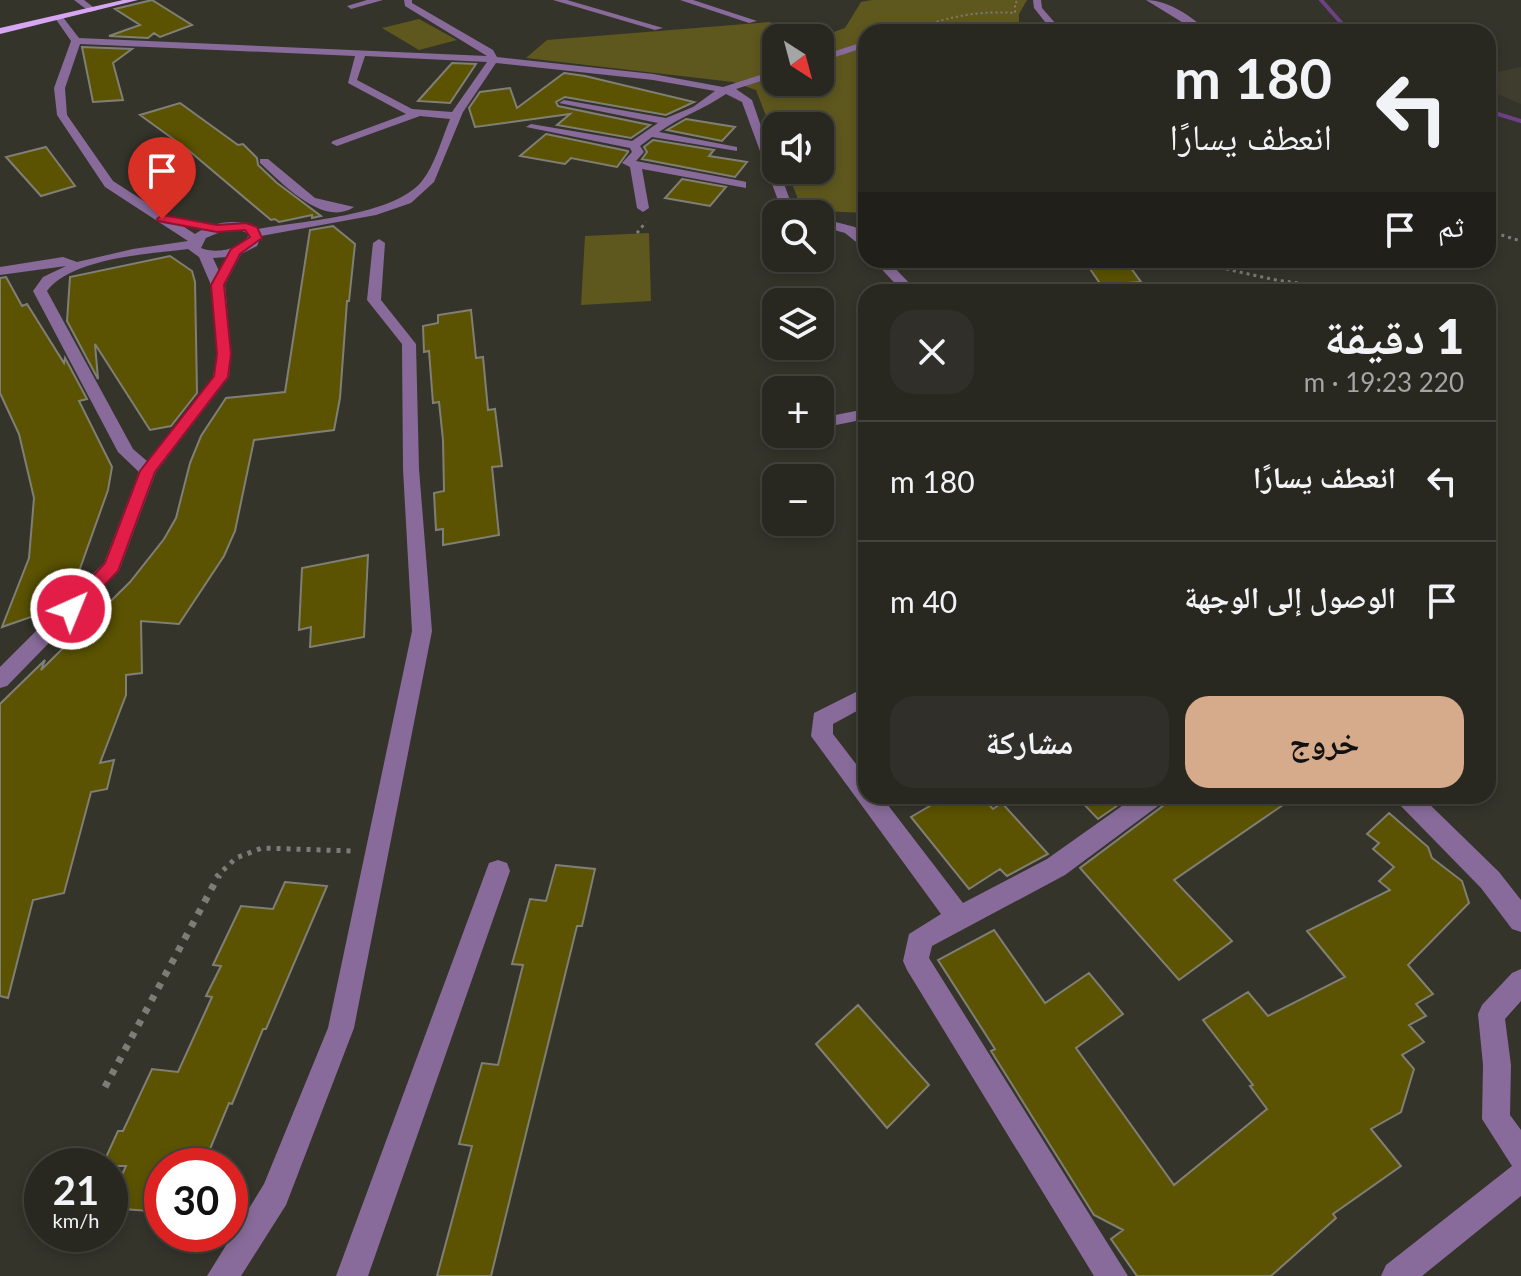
<!DOCTYPE html>
<html lang="ar">
<meta charset="utf-8">
<style>
:root{--surface:#282720;--page:#302f29;--text:#f1f3f6;--muted:#a5a5a5;--line:#44443e;--accent:#d6ab8b}
body{margin:0;font-family:Lato,"Noto Naskh Arabic",sans-serif;background:var(--page);color:var(--text);direction:rtl;height:100vh;display:flex;flex-direction:column;font-size:30px;white-space:nowrap}
*{box-sizing:border-box;margin:0}
p{font-size:26px;color:var(--muted)}
.icon{flex:none;width:44px;height:44px;fill:none;stroke:currentColor;stroke-width:2;stroke-linecap:round;stroke-linejoin:round}
.map{position:relative;flex:1;overflow:hidden;direction:ltr}
.panel{position:absolute;left:858px;top:284px;width:638px;height:520px;display:flex;flex-direction:column;background:var(--surface);border-radius:24px;box-shadow:0 4px 12px #0003,0 0 0 2px var(--line);direction:rtl}
.panel>*{flex:none}
.banner{position:absolute;left:858px;top:24px;width:638px;height:244px;border-radius:24px;box-shadow:0 4px 12px #0003,0 0 0 2px var(--line);direction:rtl;background:#282720;color:var(--text);overflow:hidden}
.needle{width:52px;rotate:144deg}
.fabs{position:absolute;left:762px;top:24px;display:grid;gap:16px}
.fabs a{display:grid;place-items:center;width:72px;height:72px;border-radius:16px;background:var(--surface);box-shadow:0 4px 12px #0003,0 0 0 2px var(--line);font-size:40px}
.speed{position:absolute;left:24px;top:1148px;display:flex;gap:16px;font-size:40px;font-weight:700;text-align:center}
.speed>*{display:grid;place-content:center;width:104px;height:104px;border-radius:50%;background:var(--surface);box-shadow:0 4px 12px #0003,0 0 0 2px var(--line);line-height:1}
.speed small{font-size:20px;font-weight:400}
.speed .limit{border:12px solid #d22;background:#fff;color:#111}
.pin{position:absolute;display:grid;place-items:center;width:68px;height:68px;color:#fff;margin:-82px -34px;border-radius:50% 50% 50% 0;rotate:-45deg;box-shadow:0 0 8px #0007}
.pin .icon{rotate:45deg}
.me{position:absolute;width:88px;margin:-44px;rotate:44deg;stroke-linejoin:round;filter:drop-shadow(0 0 6px #0008)}
.turn{display:flex;align-items:center;gap:28px;height:168px;padding:0 32px;font-size:36px}
.turn .icon{width:104px;height:104px;stroke-width:2.5}
.turn b{display:block;font-size:56px;line-height:68px}
.then{display:flex;align-items:center;height:76px;padding:0 32px;background:#0003;gap:16px;font-size:30px}
.round{display:grid;place-items:center;flex:none;width:84px;height:84px;border-radius:24px;background:var(--page)}
.head{display:flex;align-items:center;justify-content:space-between;height:136px;padding:0 32px}
h1{font-size:48px;font-weight:800;line-height:60px}
.primary-button{display:flex;gap:16px;margin-top:auto;padding:16px 32px}
.primary-button a{flex:1;height:92px;border-radius:24px;background:var(--accent);color:#111;font-size:32px;font-weight:800;line-height:92px;text-align:center}
.primary-button a+a{background:var(--page);color:var(--text)}
ul{padding:0;list-style:none}
li{display:flex;align-items:center;gap:24px;height:120px;padding:0 32px;border-top:2px solid var(--line)}
li div{flex:1}
li b{display:block;font-size:30px}
li em{font-style:normal}
.map>svg:first-child{display:block}
.built{fill:#3f3d2e}
.green{fill:#5e581e;fill-rule:evenodd}
.lines{fill:none;stroke-linecap:round;stroke-linejoin:round}
.stream{stroke:#6d4284;stroke-width:4}
.building{fill:#5b5301;stroke:#807f75;stroke-width:2}
.path-far3{stroke:#7d7c75;stroke-width:2;stroke-dasharray:2 3;stroke-linecap:butt}
.path-far2{stroke:#7d7c75;stroke-width:3;stroke-dasharray:3 4;stroke-linecap:butt}
.path-far1{stroke:#7d7c75;stroke-width:5;stroke-dasharray:4 6;stroke-linecap:butt}
.path{stroke:#7d7c75;stroke-width:7;stroke-dasharray:6 8;stroke-linecap:butt}
.minor{fill:#886b9a;fill-rule:evenodd}
.major{fill:#d6a5f3;fill-rule:evenodd}
.route{fill:#e11d48;stroke:#92132f;stroke-width:2}
</style>
<div class="map">
<svg width="1521" height="1276" viewBox="0 0 1521 1276">
<rect width="100%" height="100%" fill="#35342b"/>
<!-- built -->
<path class="built" d="M1521 67V104L1488 90V74Z"/>
<!-- green -->
<path class="green" d="M872 0H1027L1019 14V23L974 32H866V213L802 210 787 170H820V126H776V142L756 90 733 82 526 58 547 40 769 22 823 36 845 28 861 2ZM776 38H820V82H776Z
M419 19 457 40 419 50 382 28Z
M649 233 651 301 581 305 585 236Z"/>
<g class="lines">
<!-- stream -->
<path class="stream" d="M1321 0 1344 26 1362 32
M1488 111 1521 121"/>
</g>
<!-- building -->
<path class="building" d="M152 0 192 25 160 37 154 33 148 38 109 36 140 25 115 9Z
M82 47 132 49 113 63 123 100 93 102Z
M452 63 476 64 450 103 418 101Z
M564 73 585 76 694 102 666 115 565 97 556 102 558 106 650 125 631 138 557 125 570 114 475 127 469 108 480 92 510 88 517 108Z
M180 103 238 145 243 144 257 158 258 165 277 183 321 216 312 218V215L279 222 275 219 271 220 187 149 140 115Z
M686 119 735 127 722 141 667 130Z
M546 134 628 151V152L617 167 571 158 565 164 520 156Z
M653 140 714 150 709 156 747 162 735 177 642 159 647 152 644 147Z
M46 147 75 186 41 196 6 157Z
M682 179 726 187 710 206 665 198Z
M333 226 355 244 349 301H347L340 398 334 430 254 440 235 531 224 556 179 624 141 621 142 673 126 675V695L100 763 114 760 107 789 91 792 64 893 33 900 8 998 0 996V704L45 660 41 670 130 582 164 539 176 518 190 463 201 436 226 398 285 392 310 230Z
M170 256 192 271 195 282 197 393 171 426 150 430 95 344 98 379 67 321 70 277Z
M1084 260H1125L1141 282 1101 285Z
M6 277 22 306 27 304 64 363 65 358 87 399 79 401 112 467 108 490 72 591 54 609 2 627 29 558 34 498 19 434 0 393V278Z
M471 310 476 358 483 357 488 410 495 409 502 466 492 467 499 535 443 545V529L436 530 434 493 444 491 443 440 439 402 433 403 429 351 424 352 423 326 438 323V315Z
M368 555 364 637 310 647 311 627 299 630 302 568Z
M947 796H981L993 809 1002 803 1048 854 1007 876 1000 869 969 889 911 817Z
M1076 796H1131L1098 819Z
M1168 796H1296L1174 880 1232 941 1179 980 1080 868 1164 805Z
M1389 813 1428 847 1432 858 1462 881 1469 903 1408 965 1433 994 1416 1004 1426 1016 1409 1025 1424 1042 1402 1055 1414 1069 1401 1112 1371 1129 1401 1166 1333 1214 1336 1218 1271 1276H1137L1111 1239 1123 1230 1094 1215 991 1051 995 1049 938 960 994 930 1045 1003 1089 973 1123 1014 1076 1048 1174 1185 1267 1109 1250 1086 1253 1085 1203 1020 1248 992 1268 1016 1345 977 1307 931 1390 890 1379 881 1394 867 1373 849 1379 843 1367 834Z
M556 865 595 869 582 926H577L491 1276H437L472 1146 459 1144 482 1063 498 1065 523 965 512 964 530 899 546 901Z
M285 882 327 886 266 1029H263L232 1104 229 1103 203 1166H162V1212L110 1208V1201L126 1166H102L118 1131H123L152 1069 178 1072 212 997 206 996 221 966 213 965 241 906 273 909Z
M858 1005 929 1085 887 1128 816 1044Z"/>
<g class="lines">
<!-- path-far3 -->
<path class="path-far3" d="M903 32C944 19 971 10 1015 13V3L1019 0"/>
<!-- path-far2 -->
<path class="path-far2" d="M1488 231 1521 241
M637 233 646 222
M1185 260 1276 280 1330 287"/>
<!-- path-far1 -->
<path class="path-far1" d="M216 877 236 858 262 848 353 851"/>
<!-- path -->
<path class="path" d="M105 1087 219 875"/>
<!-- minor -->
<path class="minor" d="M74 0H84L97 10 90 12Z
M367 0H383L351 9 347 6Z
M404 0H412V3L493 50 497 57 653 74 723 87 776 70V76L736 89 752 100 776 170H779L795 214H783L742 102 726 94C704 109 680 117 659 132L737 147V151L652 137 640 146 644 152 636 161 742 181 746 182V188L642 169 649 208 643 212 637 208 630 167 622 163 632 152 630 148 526 127 531 124 632 141 658 123 559 103 564 100 666 118 693 107 715 91 653 80 496 63 463 112 434 182 411 203 376 215 261 236 257 246 241 254 225 285 231 354 229 377 156 472 119 571 7 686 0 688V667L104 563 139 472 118 452 33 291 43 277 66 266 0 275V267L63 257 77 262 133 249 188 241 105 187 57 115 54 88 71 41 55 18 62 16 79 38 487 56 405 6ZM80 44 355 56 348 83 406 114 333 141 331 143 337 146 420 116 450 119C442 138 435 165 422 181 394 216 301 221 258 229 238 217 214 222 195 234L113 181 67 115 65 88ZM365 56 487 62 452 112 412 109 357 80ZM225 230H240L249 234C243 250 215 254 201 248L206 238ZM188 249 199 257 211 285 217 354 213 377 147 461 133 449 47 291C71 258 149 254 188 249ZM227 257 219 271 213 258Z
M553 0H567L663 28 655 30Z
M680 0H693L757 21 749 23Z
M1033 0H1041L1042 8 1063 32H1053L1034 8Z
M1146 0C1169 0 1192 17 1209 32H1198Z
M866 41V47L820 62V56Z
M260 159H268L315 198 354 207C323 228 281 182 260 163Z
M820 218 855 227 866 239V250L845 233 820 226Z
M379 239 385 243 381 300 416 344 419 469 432 631 354 1028 286 1205 241 1276H207L264 1184 328 1028 412 631 403 469 402 344 367 300 373 243Z
M873 260H887L918 292H903Z
M866 409V419L836 425 828 420 830 416Z
M866 687V706L833 724V734L866 777V796H881L963 903 1047 859 1136 796H1165L1162 803 1065 875 932 946 929 958 1128 1276H1094L907 970 903 961 909 934 941 914 811 736 814 713Z
M1395 796H1421L1499 872 1521 900V932L1512 929 1481 888 1398 803Z
M498 860 507 863 510 871 368 1276H336L486 871 489 863Z
M1521 969V1001L1505 1019 1511 1065 1510 1115 1521 1130V1196L1422 1276H1381L1386 1265 1512 1166 1482 1119 1483 1065 1478 1014 1482 1005 1512 973Z"/>
<!-- major -->
<path class="major" d="M123 0H138L0 34V28Z"/>
</g>
<!-- route -->
<path class="route" d="M162 215 217 225 246 223 257 227 262 238 240 254 224 285 231 354 228 377 155 472 118 571 78 613 71 615 63 609 105 563 140 471 214 376 217 354 211 285 231 249 250 237 245 230 217 232 158 221 157 219Z"/>
</svg>
<div class="fabs">
<a><svg class="needle" viewBox="-14 -14 28 28"><path d="M0-13l5 13h-10z" fill="#e53935"/><path d="M0 13l5-13h-10z" fill="#a5a5a5"/></svg></a>
<a><svg class="icon" aria-label="sound" viewBox="0 0 24 24"><path d="M4 9h4l5-4v14l-5-4H4zM17 9q2 3 0 6"/></svg></a>
<a><svg class="icon" aria-label="search" viewBox="0 0 24 24"><circle cx="10" cy="10" r="6"/><path d="M15 15l6 6"/></svg></a>
<a><svg class="icon" aria-label="layers" viewBox="0 0 24 24"><path d="M12 4l9 5-9 5-9-5zM3 14l9 5 9-5"/></svg></a>
<a>+</a>
<a>−</a>
</div>
<div class="speed"><div>21<small>km/h</small></div><div class="limit">30</div></div>
<div class="pin" style="left:162px;top:219px;background:#d93025"><svg class="icon" aria-label="arrive" viewBox="0 0 24 24"><path d="M6 21V4h12l-3 4 3 4H6"/></svg></div>
<svg class="me" style="left:71px;top:609px" viewBox="-20 -20 40 40"><circle r="17" fill="#e11d48" stroke="#fff" stroke-width="3"/><path d="M0-11L8 9 0 5-8 9z" fill="#fff"/></svg>
<div class="banner">
<div class="turn"><svg class="icon" aria-label="left" viewBox="0 0 24 24"><path d="M17 20v-9H6M10 6l-5 5 5 5"/></svg><div><b>180 m</b>انعطف يسارًا</div></div>
<div class="then">ثم<svg class="icon" aria-label="arrive" viewBox="0 0 24 24"><path d="M6 21V4h12l-3 4 3 4H6"/></svg></div>
</div>
<section class="panel">
<div class="head"><div><h1>1 دقيقة</h1><p>220 m · 19:23</p></div><a class="round"><svg class="icon" aria-label="close" viewBox="0 0 24 24"><path d="M6 6l12 12M18 6L6 18"/></svg></a></div>
<ul>
<li><svg class="icon" aria-label="left" viewBox="0 0 24 24"><path d="M17 20v-9H6M10 6l-5 5 5 5"/></svg><div><b>انعطف يسارًا</b></div><em>180 m</em></li>
<li><svg class="icon" aria-label="arrive" viewBox="0 0 24 24"><path d="M6 21V4h12l-3 4 3 4H6"/></svg><div><b>الوصول إلى الوجهة</b></div><em>40 m</em></li>
</ul>
<div class="primary-button"><a>خروج</a><a>مشاركة</a></div>
</section>
</div>
